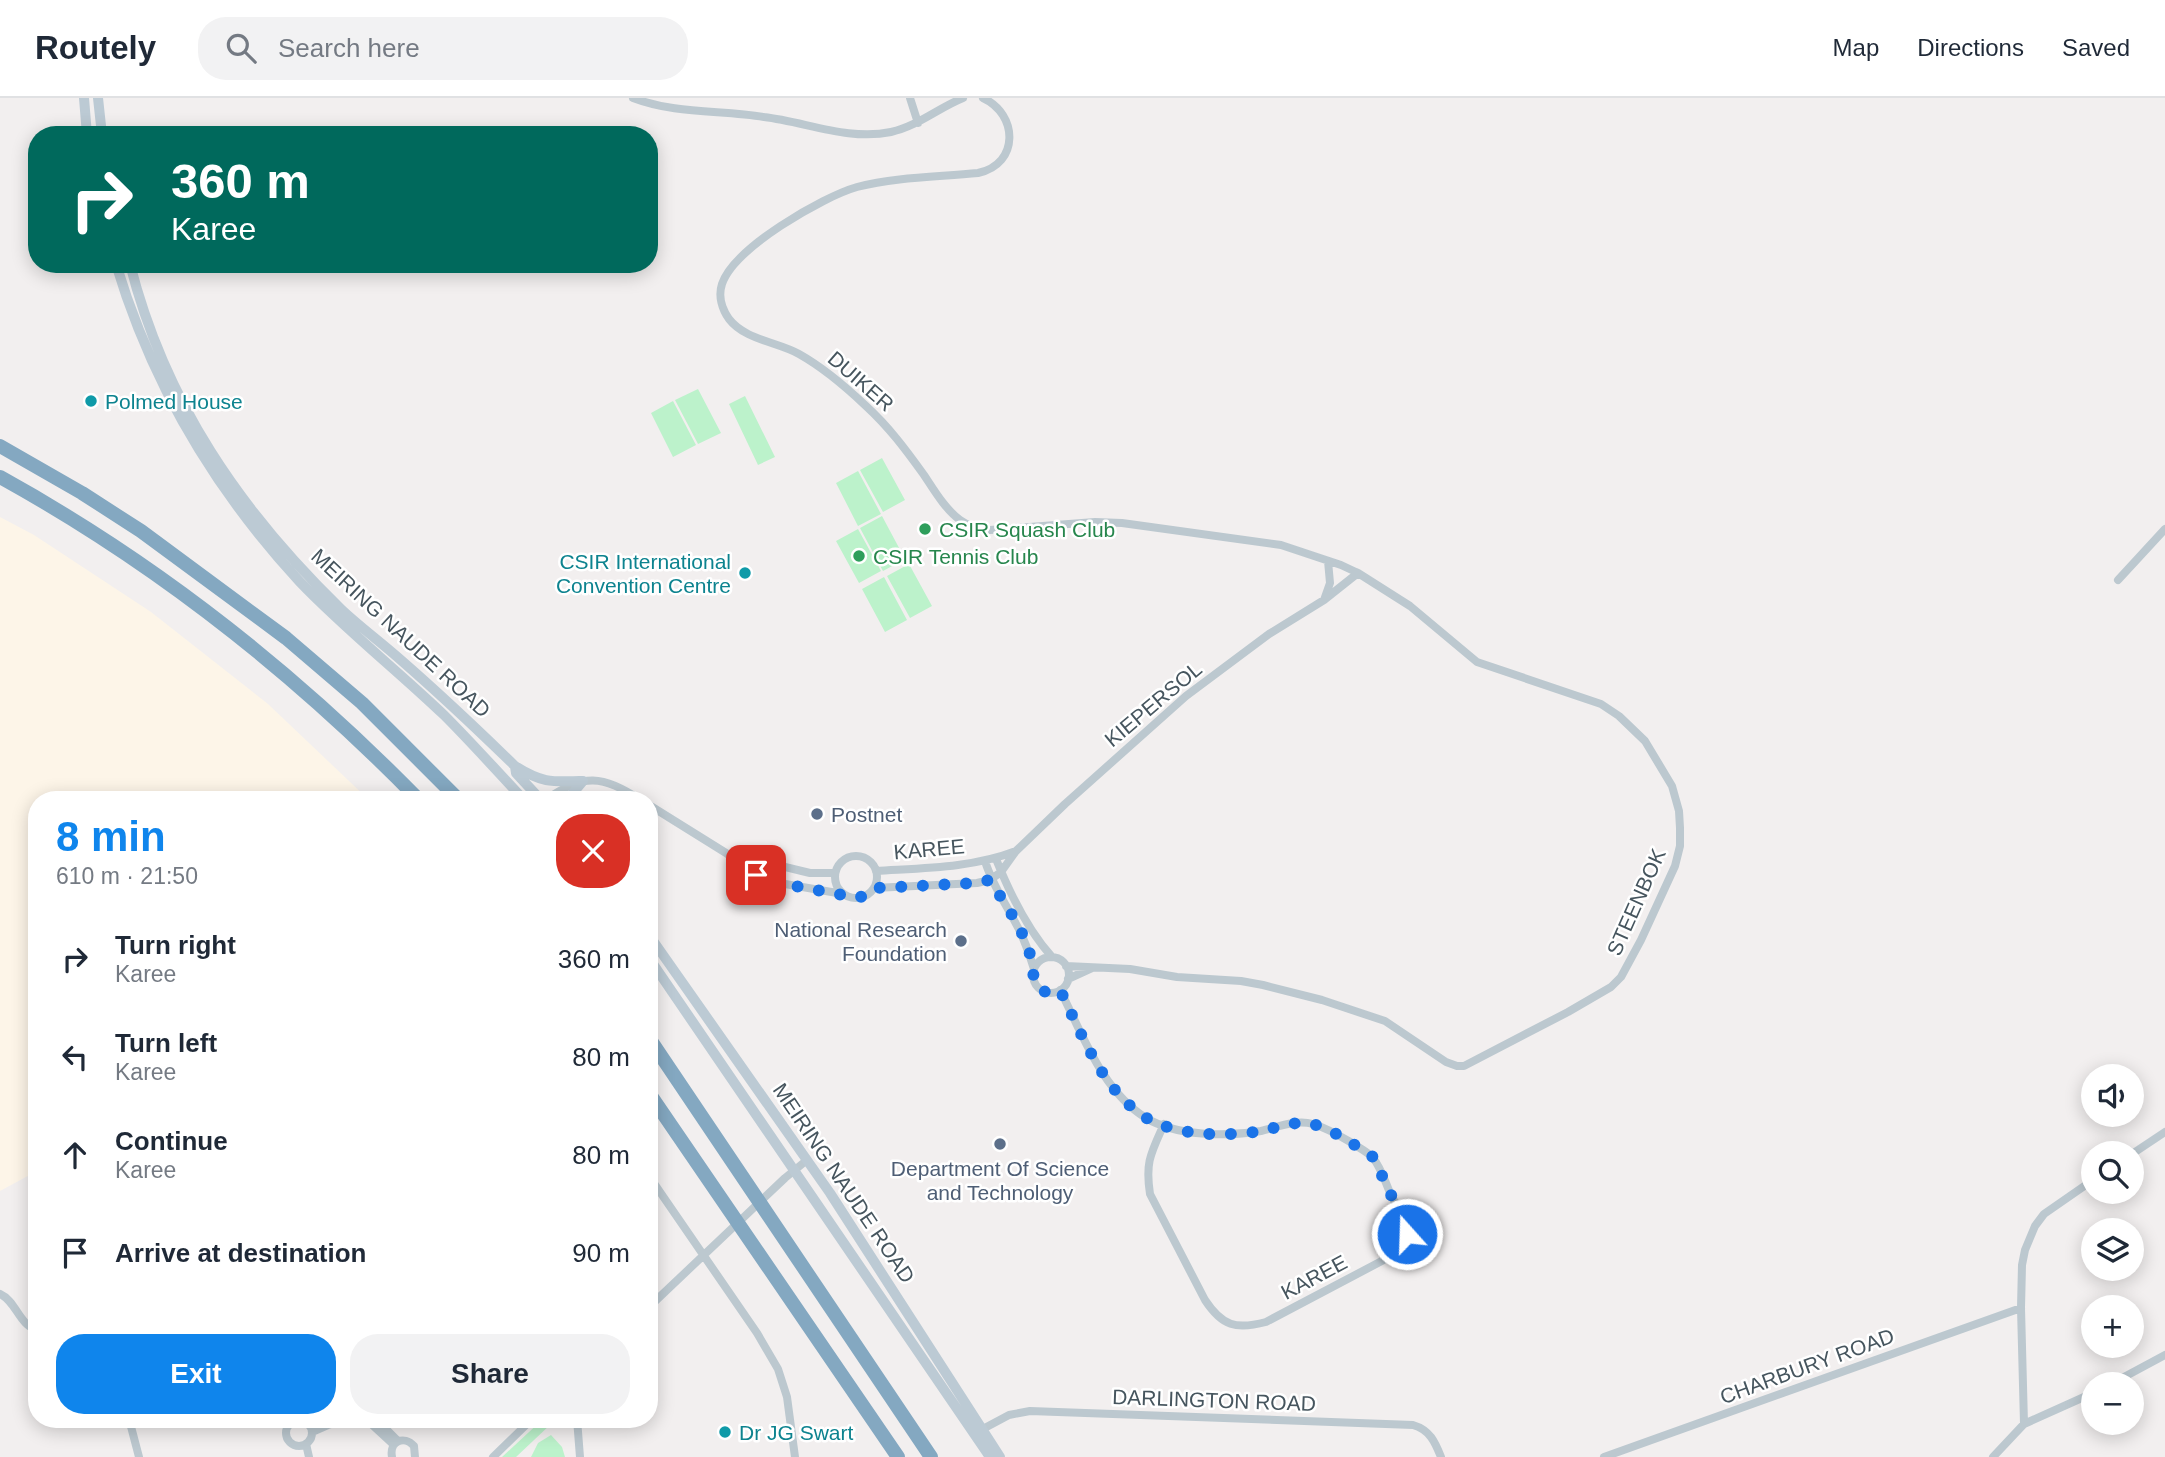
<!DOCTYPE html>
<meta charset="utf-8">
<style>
:root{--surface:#fff;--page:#f2f2f3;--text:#1f2937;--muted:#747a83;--line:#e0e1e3;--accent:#0f85ec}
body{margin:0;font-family:Helvetica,sans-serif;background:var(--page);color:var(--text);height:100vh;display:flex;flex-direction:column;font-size:26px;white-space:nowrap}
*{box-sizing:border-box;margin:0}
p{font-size:23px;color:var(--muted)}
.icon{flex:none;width:38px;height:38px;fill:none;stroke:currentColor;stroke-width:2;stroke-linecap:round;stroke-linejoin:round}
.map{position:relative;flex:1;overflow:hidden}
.details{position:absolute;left:28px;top:693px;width:630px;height:637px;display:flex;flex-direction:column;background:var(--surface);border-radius:28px;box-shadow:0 4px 18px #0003}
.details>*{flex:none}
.hud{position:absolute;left:28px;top:28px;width:630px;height:147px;border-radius:28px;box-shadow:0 4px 18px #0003;background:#00695c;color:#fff;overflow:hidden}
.buttons{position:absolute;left:2081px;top:966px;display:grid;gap:14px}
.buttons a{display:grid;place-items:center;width:63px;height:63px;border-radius:50%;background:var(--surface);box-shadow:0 4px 18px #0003;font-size:35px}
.pin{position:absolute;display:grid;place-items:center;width:60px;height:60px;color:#fff;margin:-30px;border-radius:14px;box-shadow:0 4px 10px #0006}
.me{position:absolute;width:77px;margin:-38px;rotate:340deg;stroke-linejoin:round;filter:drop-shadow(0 0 5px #0008)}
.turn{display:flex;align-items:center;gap:24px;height:147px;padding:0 28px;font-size:32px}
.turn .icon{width:91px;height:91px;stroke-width:2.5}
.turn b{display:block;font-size:49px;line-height:60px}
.round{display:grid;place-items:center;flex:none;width:74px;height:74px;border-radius:28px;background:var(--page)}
.headline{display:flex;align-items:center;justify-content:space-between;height:119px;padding:0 28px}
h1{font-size:42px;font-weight:700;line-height:52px;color:var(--accent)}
.action{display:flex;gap:14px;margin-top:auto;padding:14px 28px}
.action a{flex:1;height:80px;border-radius:28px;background:var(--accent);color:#fff;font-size:28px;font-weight:700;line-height:80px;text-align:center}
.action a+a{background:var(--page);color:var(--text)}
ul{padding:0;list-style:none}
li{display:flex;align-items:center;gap:21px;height:98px;padding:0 28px}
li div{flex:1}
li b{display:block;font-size:26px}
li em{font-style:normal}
header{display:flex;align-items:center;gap:42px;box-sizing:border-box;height:98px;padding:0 35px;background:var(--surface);border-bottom:2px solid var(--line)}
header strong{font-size:33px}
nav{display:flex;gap:38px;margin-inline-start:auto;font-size:24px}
.search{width:490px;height:63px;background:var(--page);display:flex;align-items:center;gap:18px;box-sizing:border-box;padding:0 24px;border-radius:28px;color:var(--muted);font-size:26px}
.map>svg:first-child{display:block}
.commercial{fill:#fdf5e8}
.green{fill:#bcf2cb}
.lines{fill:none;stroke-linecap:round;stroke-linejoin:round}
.street{stroke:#bcc8cf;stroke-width:8}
.secondary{stroke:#bccad4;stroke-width:10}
.highway{stroke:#84a8c1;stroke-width:14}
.route{stroke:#1a73e8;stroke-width:12;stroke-dasharray:0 21.6}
.culture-dot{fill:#0f9aa8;stroke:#fff;stroke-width:2.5}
.leisure-dot{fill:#2e9e5b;stroke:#fff;stroke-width:2.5}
.service-dot{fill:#5c6f8a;stroke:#fff;stroke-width:2.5}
.labels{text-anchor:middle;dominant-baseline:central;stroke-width:5;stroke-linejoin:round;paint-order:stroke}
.street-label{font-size:21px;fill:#46555e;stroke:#fff}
.culture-label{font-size:21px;fill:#0d838f;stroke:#fff;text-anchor:start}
.leisure-label{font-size:21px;fill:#27864d;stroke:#fff;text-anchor:start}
.service-label{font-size:21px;fill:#4e5e75;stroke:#fff;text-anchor:start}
</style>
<header>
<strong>Routely</strong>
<div class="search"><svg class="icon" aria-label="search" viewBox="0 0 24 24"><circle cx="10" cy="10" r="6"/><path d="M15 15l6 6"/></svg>Search here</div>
<nav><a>Map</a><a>Directions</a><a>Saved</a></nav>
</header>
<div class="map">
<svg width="2165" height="1359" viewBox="0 0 2165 1359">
<rect width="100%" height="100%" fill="#f2efef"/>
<!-- commercial -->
<path class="commercial" d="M0 419 34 437 151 514 268 606 369 702H37V1073L0 1093Z"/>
<!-- green -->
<path class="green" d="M698 291 721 335 698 346 675 302Z
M745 298 775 359 758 367 729 306Z
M673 303 696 347 673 359 651 315Z
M882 360 905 402 883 414 860 372Z
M858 373 881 416 858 428 836 385Z
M882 418 905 461 883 473 860 430Z
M858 431 881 473 859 485 836 443Z
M909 466 932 508 910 520 887 478Z
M884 479 907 522 885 534 862 491Z
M543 1321 551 1326 516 1359H502Z
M551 1337 562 1349 565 1359H531L538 1345Z"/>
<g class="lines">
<!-- street -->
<path class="street" d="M633 0C675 16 720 12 764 19 806 24 849 43 891 34 918 28 938 10 963 0
M910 0 918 25
M983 0C1018 16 1020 66 978 75 938 79 896 79 857 89 822 99 734 150 722 186 718 198 722 211 729 221 745 242 778 244 799 256 824 270 846 289 866 308 889 329 906 352 924 377 934 392 945 411 960 422 968 428 980 431 990 432L1095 424 1122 425 1281 447 1341 467 1358 475 1410 508 1477 564 1601 606 1619 618 1645 643 1672 688 1679 713 1680 730V748L1675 768 1641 842 1621 879 1611 889 1568 914 1464 968H1457L1446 964 1385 923 1322 902 1263 887 1241 883 1177 879 1130 871 1066 868
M2118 482 2165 431
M1324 502 1330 485 1328 463
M545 702C585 675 601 677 641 702
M649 707 726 755 756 777 785 786 843 796
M731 756 810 775H835
M835 779a21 21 0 1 1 42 0a21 21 0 1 1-42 0Z
M996 761C1010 796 1027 831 1052 859
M985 763C992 786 1004 803 1015 824 1024 839 1029 855 1034 871
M876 773C923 770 972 770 1016 753
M874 790 977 785 990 782 1001 774 1016 753 1065 706 1186 598 1269 536 1324 502 1358 475
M1033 877a18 18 0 1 1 36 0a18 18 0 1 1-36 0Z
M1068 881 1092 870
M1060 892C1082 935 1102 993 1146 1020 1176 1038 1227 1039 1261 1033 1278 1029 1296 1021 1313 1026 1327 1030 1340 1038 1352 1045 1359 1050 1368 1054 1373 1060 1382 1071 1386 1087 1392 1099 1405 1122 1415 1133 1395 1156L1266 1224C1236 1232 1222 1228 1205 1202L1150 1096C1145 1064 1151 1055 1164 1026
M2132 1056 2165 1034
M649 1078 757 1235 778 1271 787 1299 795 1359
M0 1196C16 1203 19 1227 37 1232
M649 1209 785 1080 807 1062
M2111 1286 2165 1257
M129 1321 139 1359
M376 1321 398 1343
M577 1321 580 1359
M367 1322 393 1346
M286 1335a13 13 0 1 1 26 0a13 13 0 1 1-26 0Z
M2024 1326 2021 1210 2022 1167 2025 1152 2035 1128 2044 1116 2093 1082
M309 1327 326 1321
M979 1333 1009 1317 1030 1313 1413 1327C1430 1332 1435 1344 1441 1359
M312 1334 328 1327 350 1321
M306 1346 309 1359
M392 1359C389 1343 404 1337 414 1348L415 1359
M493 1359 526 1327 535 1321
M1604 1359 2021 1210
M1993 1359 2024 1326 2093 1295"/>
<!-- secondary -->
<path class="secondary" d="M84 0 87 37
M98 0 102 37
M116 166C152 286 215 392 300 484 345 531 397 572 444 617 471 644 497 673 524 702
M130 166C165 304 240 413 341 511 360 529 382 545 402 563 441 597 478 632 515 668L516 675 541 702
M515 668C542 685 551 684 583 683
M567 702 583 683
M649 837 830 1095 1000 1359
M649 860 990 1359"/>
<!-- highway -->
<path class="highway" d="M0 348 82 395 141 433 286 540 362 605 459 702
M0 379C156 465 295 575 419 702
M649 940 931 1359
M649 995 898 1359"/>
</g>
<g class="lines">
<!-- route -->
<path class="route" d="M756 777 785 786 858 800 866 797 874 790 977 785 990 782C1003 803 1019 825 1028 849 1032 860 1032 884 1039 890 1045 896 1053 895 1060 892 1082 936 1102 992 1145 1019 1175 1038 1226 1039 1260 1033 1277 1030 1295 1022 1312 1026 1325 1029 1339 1037 1350 1044 1359 1050 1370 1054 1376 1063 1381 1071 1382 1080 1386 1088 1394 1104 1407 1117 1407 1136"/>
</g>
<!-- markers -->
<g class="culture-dot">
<circle cx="91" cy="303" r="7"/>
<circle cx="745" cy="475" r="7"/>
<circle cx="725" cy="1334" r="7"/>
</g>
<g class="leisure-dot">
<circle cx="925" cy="431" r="7"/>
<circle cx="859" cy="458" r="7"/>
</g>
<g class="service-dot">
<circle cx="817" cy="716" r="7"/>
<circle cx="961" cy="843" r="7"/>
<circle cx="1000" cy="1046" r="7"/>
</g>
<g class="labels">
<!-- street labels -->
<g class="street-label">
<text transform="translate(861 283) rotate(41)">DUIKER</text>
<text transform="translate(401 535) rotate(43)">MEIRING NAUDE ROAD</text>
<text transform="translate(1153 606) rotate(-40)">KIEPERSOL</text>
<text transform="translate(929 751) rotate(-5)">KAREE</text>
<text transform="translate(1636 804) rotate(-66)">STEENBOK</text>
<text transform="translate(844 1085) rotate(56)">MEIRING NAUDE ROAD</text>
<text transform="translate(1314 1179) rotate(-28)">KAREE</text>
<text transform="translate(1807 1268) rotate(-20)">CHARBURY ROAD</text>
<text transform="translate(1214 1302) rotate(2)">DARLINGTON ROAD</text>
</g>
<!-- culture labels -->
<g class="culture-label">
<text x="105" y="303">Polmed House</text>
<text x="731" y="463" text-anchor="end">CSIR International<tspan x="731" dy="24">Convention Centre</tspan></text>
<text x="739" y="1334">Dr JG Swart</text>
</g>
<!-- leisure labels -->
<g class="leisure-label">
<text x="939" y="431">CSIR Squash Club</text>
<text x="873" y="458">CSIR Tennis Club</text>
</g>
<!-- service labels -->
<g class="service-label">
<text x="831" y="716">Postnet</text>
<text x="947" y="831" text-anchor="end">National Research<tspan x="947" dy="24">Foundation</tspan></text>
<text x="1000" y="1070" text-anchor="middle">Department Of Science<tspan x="1000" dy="24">and Technology</tspan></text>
</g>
</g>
</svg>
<div class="buttons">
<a><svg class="icon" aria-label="sound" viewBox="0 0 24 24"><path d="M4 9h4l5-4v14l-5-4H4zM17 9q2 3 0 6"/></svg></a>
<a><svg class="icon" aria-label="search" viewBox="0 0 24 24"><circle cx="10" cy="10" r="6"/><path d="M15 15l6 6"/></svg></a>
<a><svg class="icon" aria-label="layers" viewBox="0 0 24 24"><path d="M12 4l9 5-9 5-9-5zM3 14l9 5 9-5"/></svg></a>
<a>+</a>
<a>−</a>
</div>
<div class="pin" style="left:756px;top:777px;background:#d93025"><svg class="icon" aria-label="arrive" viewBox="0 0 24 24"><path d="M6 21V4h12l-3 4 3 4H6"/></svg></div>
<svg class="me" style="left:1407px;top:1136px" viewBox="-20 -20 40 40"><circle r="17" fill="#1a73e8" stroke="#fff" stroke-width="3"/><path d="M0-11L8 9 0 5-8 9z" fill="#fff"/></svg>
<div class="hud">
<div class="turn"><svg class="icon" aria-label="right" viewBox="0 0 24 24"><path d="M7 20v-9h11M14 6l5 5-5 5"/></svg><div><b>360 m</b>Karee</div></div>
</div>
<section class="details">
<div class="headline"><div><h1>8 min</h1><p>610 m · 21:50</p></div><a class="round" style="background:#d93025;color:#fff"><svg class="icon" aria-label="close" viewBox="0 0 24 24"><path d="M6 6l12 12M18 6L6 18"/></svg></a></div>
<ul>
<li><svg class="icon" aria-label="right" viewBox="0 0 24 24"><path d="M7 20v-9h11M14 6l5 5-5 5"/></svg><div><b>Turn right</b><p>Karee</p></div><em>360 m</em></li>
<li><svg class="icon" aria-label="left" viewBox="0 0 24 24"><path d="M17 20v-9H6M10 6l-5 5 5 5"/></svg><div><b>Turn left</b><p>Karee</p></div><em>80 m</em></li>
<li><svg class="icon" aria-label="ahead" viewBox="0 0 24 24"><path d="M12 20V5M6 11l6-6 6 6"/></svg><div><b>Continue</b><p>Karee</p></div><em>80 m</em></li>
<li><svg class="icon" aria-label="arrive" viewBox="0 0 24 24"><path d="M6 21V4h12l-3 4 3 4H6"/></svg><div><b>Arrive at destination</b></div><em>90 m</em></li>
</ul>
<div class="action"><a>Exit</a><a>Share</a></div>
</section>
</div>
